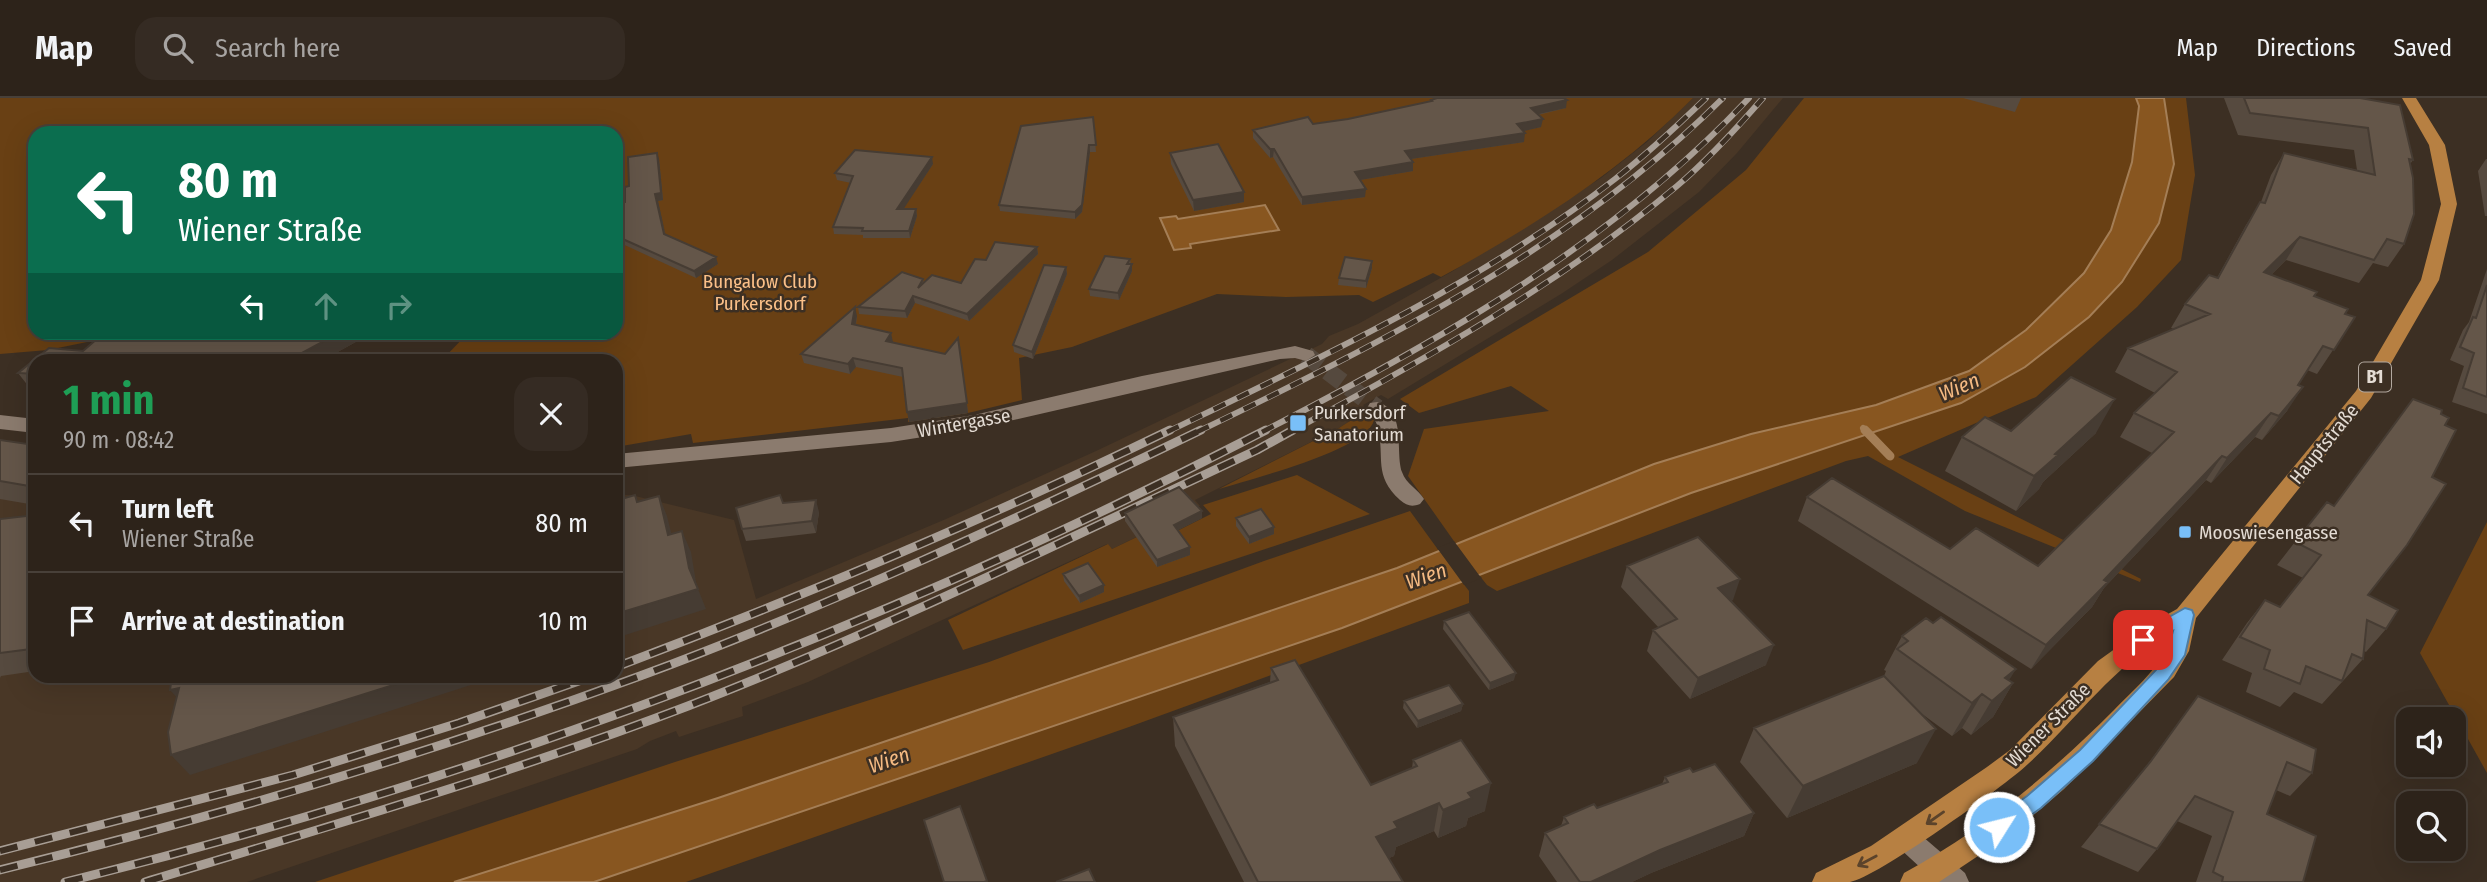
<!DOCTYPE html>
<meta charset="utf-8">
<style>
:root{--surface:#2d231a;--page:#352b23;--text:#f1f3f6;--muted:#a7a4a2;--line:#484039}
body{margin:0;font-family:"Fira Sans Condensed",sans-serif;background:var(--page);color:var(--text);height:100vh;display:flex;flex-direction:column;font-size:26px;white-space:nowrap}
*{box-sizing:border-box;margin:0}
p{font-size:23px;color:var(--muted)}
.icon{flex:none;width:38px;height:38px;fill:none;stroke:currentColor;stroke-width:2;stroke-linecap:round;stroke-linejoin:round}
.map{position:relative;flex:1;overflow:hidden}
.panel{position:absolute;left:28px;top:256px;width:595px;height:329px;display:flex;flex-direction:column;background:var(--surface);border-radius:21px;box-shadow:0 7px 28px #0002,0 0 0 2px var(--line)}
.panel>*{flex:none}
.hud{position:absolute;left:28px;top:28px;width:595px;height:214px;border-radius:21px;box-shadow:0 7px 28px #0002,0 0 0 2px var(--line);background:#0b6e4f;color:#fff;overflow:hidden}
.controls{position:absolute;left:2396px;top:609px;display:grid;gap:14px}
.controls a{display:grid;place-items:center;width:70px;height:70px;border-radius:14px;background:var(--surface);box-shadow:0 7px 28px #0002,0 0 0 2px var(--line);font-size:35px}
.pin{position:absolute;display:grid;place-items:center;width:60px;height:60px;color:#fff;margin:-30px;border-radius:14px;box-shadow:0 4px 10px #0006}
.me{position:absolute;width:77px;margin:-38px;rotate:54deg;stroke-linejoin:round;filter:drop-shadow(0 0 5px #0008)}
.turn{display:flex;align-items:center;gap:24px;height:147px;padding:0 35px;font-size:32px}
.turn .icon{width:91px;height:91px;stroke-width:2.5}
.turn b{display:block;font-size:49px;line-height:60px}
.lanes{display:flex;align-items:center;height:66px;padding:0 35px;background:#0003;justify-content:center;gap:35px;direction:ltr}
.lanes .off{opacity:.35}
.round{display:grid;place-items:center;flex:none;width:74px;height:74px;border-radius:21px;background:var(--page)}
.summary{display:flex;align-items:center;justify-content:space-between;height:119px;padding:0 35px}
h1{font-size:42px;font-weight:700;line-height:52px;color:#1e9e55}
ul{padding:0;list-style:none}
li{display:flex;align-items:center;gap:21px;height:98px;padding:0 35px;border-top:2px solid var(--line)}
li div{flex:1}
li b{display:block;font-size:26px}
li em{font-style:normal}
header{display:flex;align-items:center;gap:42px;box-sizing:border-box;height:98px;padding:0 35px;background:var(--surface);border-bottom:2px solid var(--line)}
header strong{font-size:33px}
nav{display:flex;gap:38px;margin-inline-start:auto;font-size:24px}
.search{width:490px;height:63px;background:var(--page);display:flex;align-items:center;gap:18px;box-sizing:border-box;padding:0 24px;border-radius:21px;color:var(--muted);font-size:26px}
.map>svg:first-child{display:block}
.built{fill:#493726}
.green{fill:#694014}
.water{fill:#885620;stroke:#a47e56;stroke-width:2}
.pier{fill:#3c2f23}
.lines{fill:none;stroke-linecap:round;stroke-linejoin:round}
.stream-far1{stroke:#a47e56;stroke-width:6}
.stream{stroke:#a47e56;stroke-width:9}
.minor-tunnel{stroke:#55493e;stroke-width:18;stroke-dasharray:18 9;stroke-linecap:butt}
.minor{fill:#8b7b6e;fill-rule:evenodd}
.major{fill:#b78042;fill-rule:evenodd}
.rail-far1-casing{stroke:#a89e95;stroke-width:6}
.rail-casing{stroke:#a89e95;stroke-width:9}
.rail-far1{stroke:#3c2f23;stroke-width:4.5;stroke-dasharray:13;stroke-linecap:butt}
.rail{stroke:#3c2f23;stroke-width:6;stroke-dasharray:18;stroke-linecap:butt}
.wall{fill:#564a3f}
.shaded-wall{fill:#463c33}
.building{fill:#645649;stroke:#463c33;stroke-width:2}
.oneway{stroke:#5b432b}
.route{fill:#79bff8;stroke:#4f7ca1;stroke-width:2}
.poi-dot{fill:#79bff8;stroke:#3c2f23;stroke-width:2.5}
.labels{text-anchor:middle;dominant-baseline:central;stroke-width:5;stroke-linejoin:round;paint-order:stroke}
.shield{fill:#3c2f23;stroke:#b2a89f;stroke-width:2}
.shield-label{font-size:18px;font-weight:bold;fill:#e4dcd4}
.park-label{font-size:19px;fill:#fcc088;stroke:#3c2f23}
.poi-label{font-size:19px;fill:#e4dcd4;stroke:#3c2f23;text-anchor:start}
.street-label{font-size:19px;fill:#e4dcd4;stroke:#3c2f23}
.water-label{font-size:21px;font-style:italic;fill:#f5ba82;stroke:#3c2f23}
</style>
<header>
<strong>Map</strong>
<div class="search"><svg class="icon" aria-label="search" viewBox="0 0 24 24"><circle cx="10" cy="10" r="6"/><path d="M15 15l6 6"/></svg>Search here</div>
<nav><a>Map</a><a>Directions</a><a>Saved</a></nav>
</header>
<div class="map">
<svg width="2487" height="784" viewBox="0 0 2487 784">
<rect width="100%" height="100%" fill="#3c2f23"/>
<!-- built -->
<path class="built" d="M1693 0H1783L1737 55 1699 94 1612 162 1561 196 1388 301 1381 297 1363 307 1367 312 1339 330 1195 402 1200 408 1112 451 1107 446 808 584 742 609 743 618 679 639 676 633 650 643 637 651 247 784H0V344L35 349V578H616V397H631L734 422 756 501 946 421 1096 353 1322 246 1329 238 1358 226 1453 173 1601 80 1647 44Z"/>
<!-- green -->
<path class="green" d="M0 0H1693C1621 73 1531 130 1441 179L1433 175 1373 204 1359 197 1286 199 1217 196 1072 249 1019 260 1022 302 968 315 908 324V320L693 345 691 336 616 349V262H442L468 235 616 234V35H35V234L131 235 48 252 0 256Z
M1804 0H2136L2139 8 2132 63 2111 132 2084 175 2026 232 1969 273 1876 307 1751 336 1654 366 1456 446 1408 378 1424 331 1549 313 1511 288 1419 315 1400 301 1648 154 1746 72Z
M2164 0H2186L2195 77 2181 162 2137 209 2036 299 1898 359 2141 481 2140 484 1965 413 1868 358 1846 363 1497 493 1487 487 1479 477 1691 395 1961 305 2089 219 2122 184 2159 125 2174 66Z
M1367 312 1374 322C1368 352 1250 381 1219 391L1339 330Z
M1297 377 1370 416 963 552 948 522 1108 446 1112 451 1162 427 1171 436 1211 416 1203 407Z
M1410 413 1439 453 1397 470 718 700 454 784H315L675 664 989 564 1264 463Z
M2487 424V675L2420 555Z
M1462 484 1469 493V505L1129 629 686 784H594L1342 530Z"/>
<!-- water -->
<path class="water" d="M2136 0H2164L2174 66 2159 125 2122 184 2089 219 2025 269 1961 305 1691 395 1342 530 594 784H454L718 700 1397 470 1654 366 1751 336 1876 307 1969 273 2026 232 2084 175 2111 132 2132 64 2139 8Z
M1265 107 1279 132 1190 146 1191 150 1174 152 1160 120 1176 118 1178 121Z"/>
<!-- pier -->
<path class="pier" d="M1454 443 1479 477 1482 480 1464 487 1437 450Z"/>
<g class="lines">
<!-- stream-far1 -->
<path class="stream-far1" d="M1863 330 1867 334"/>
<!-- stream -->
<path class="stream" d="M1865 332 1890 358"/>
<!-- minor-tunnel -->
<path class="minor-tunnel" d="M1306 257 1377 310"/>
<!-- minor -->
<path class="minor" d="M1295 248 1313 253 1315 257 1306 263 1295 260 1280 261 974 331 891 344 616 370V356L891 330 974 317 1142 278Z
M1377 304C1407 312 1395 353 1402 374 1406 386 1418 391 1424 401L1420 406C1412 409 1407 408 1400 402 1373 377 1385 360 1378 330 1376 322 1371 316 1367 310L1370 305Z
M0 317 35 321V335L0 331Z
M1906 728 1915 732 1965 775 1969 784H1936L1897 748 1893 740 1897 732Z"/>
<!-- major -->
<path class="major" d="M2402 0H2416L2445 47 2457 106 2439 182 2371 300 2196 520 2189 553 2174 579 2064 691 2011 736 1939 784H1900L1904 775C1983 732 2050 676 2114 612 2136 589 2163 569 2170 536 2113 568 2075 623 2028 666 2005 688 1876 780 1850 784 1838 784 1824 784 1812 784L1816 775 1871 748 1987 669 2010 652 2098 563 2148 527 2177 511 2356 293 2421 182 2441 106 2429 47Z"/>
<!-- rail-far1 casing -->
<g class="rail-far1-casing">
<path id="rail-far1" d="M1167 334C1320 260 1480 186 1615 81 1647 56 1677 28 1706 0
M1197 334C1384 244 1575 148 1723 0
M1262 334C1438 244 1613 145 1749 0
M1290 334C1424 262 1560 186 1677 88 1709 61 1736 31 1763 0"/>
</g>
<!-- rail casing -->
<g class="rail-casing">
<path id="rail" d="M616 569C804 498 989 420 1170 332
M0 753 293 677 459 625 593 578
M0 772C217 719 431 655 640 578 832 507 1017 421 1201 332
M65 784C483 681 883 530 1266 332
M145 784C327 729 510 676 688 608 882 533 1069 440 1257 352L1293 332"/>
</g>
<!-- rail-far1 -->
<use href="#rail-far1" class="rail-far1"/>
<!-- rail -->
<use href="#rail" class="rail"/>
</g>
<!-- wall -->
<path class="wall" d="M1963 0H2021L2015 14Z
M2224 0H2360L2413 62 2410 66 2404 146 2388 169 2373 165 2359 185 2286 162 2271 177 2315 198 2345 216 2355 219 2317 276 2307 272 2298 287 2287 313 2262 342 2255 339 2211 385 2206 382 2104 490 2092 509 2031 571 1798 423 1807 399 1950 451 2038 468 2152 355 2120 339 2134 315 2155 295 2115 274 2128 250 2174 231 2171 230 2185 206 2217 180 2246 127 2261 104 2271 77 2284 55 2357 72 2354 52 2238 37Z
M1431 2 1566 10 1538 17 1541 29 1523 33 1524 44 1411 61 1413 64V73L1360 82 1365 99 1302 107 1273 59 1270 60 1253 40V32L1313 26 1348 21 1430 4Z
M1093 19 1096 54H1090L1082 114 1075 121 1000 113 999 107Z
M1170 55 1244 104 1194 113 1171 66Z
M659 61 663 102 658 103 665 136 718 166 696 180 616 143V121L622 120 629 88Z
M2486 61H2487V118H2485L2478 73Z
M933 66 903 111H916L917 118 910 140H863V137L834 136 833 129 851 85 837 82 835 75Z
M1037 149 1038 156 969 223 915 205 907 220 859 216 858 209 923 181 924 185H961L986 162Z
M1130 161 1132 173 1119 202 1090 198 1089 191Z
M1066 169 1067 176 1033 261 1014 254 1013 247Z
M1372 170 1366 190 1338 187 1339 180Z
M2487 171V316L2452 304 2464 268 2450 262 2463 232 2469 224Z
M857 218 856 227 893 244V245L945 256 960 249 968 315 909 324 903 279 856 269 850 276 804 265 801 256Z
M105 234H126L155 237 158 234H374L323 262H35V289H29L18 275 49 250 83 253Z
M2413 301 2441 316 2445 327 2368 497 2386 531 2366 554 2364 553 2363 561 2322 606 2294 594 2280 609 2246 594 2252 575 2222 562 2247 525 2265 502 2280 509 2303 480 2277 467 2295 444 2334 408Z
M2011 333 2096 335 2043 384 2039 391 2016 413 1945 373 1962 339Z
M0 342 35 347V407L0 401Z
M783 405 819 414 816 435 746 443 742 431Z
M1125 415 1202 420 1178 432 1190 449V457L1157 469 1125 423Z
M35 417V573L1 578 0 580V421Z
M1236 420 1274 436 1249 446 1236 428Z
M1627 468 1733 502 1730 503 1766 567 1690 601 1647 553 1653 532 1659 530 1621 489Z
M1063 476 1104 487V494L1080 505 1064 483Z
M1444 523 1514 582 1489 592 1443 531Z
M1902 538 2009 582 2013 585 1993 619 1971 637 1962 630 1952 638 1918 613 1917 665 1787 720 1740 664 1754 630 1884 578 1886 573 1884 572Z
M1271 570 1371 687 1412 670 1413 662 1485 713 1468 720 1466 728 1438 740 1434 733 1396 749 1394 758 1389 760 1403 784H1244L1175 648 1173 619 1270 584Z
M2198 598 2312 675 2290 698 2276 692 2267 716 2303 784H2196L2212 738 2177 723 2157 751 2138 774 2081 749 2142 674Z
M1404 603 1463 606 1461 613 1417 630 1403 610Z
M1693 674 1754 715 1744 738 1651 775 1632 784H1557L1539 758 1545 735 1561 728 1564 719 1597 710 1662 686 1665 679Z"/>
<!-- shaded-wall -->
<path class="shaded-wall" d="M1567 2 1566 10 1530 18 1531 10Z
M1543 21 1541 29 1516 35 1517 26Z
M1525 35 1524 44 1404 62 1405 53Z
M1089 47 1090 54 1082 114 1075 121V114Z
M1270 51H1274L1273 59 1270 60Z
M657 55 659 61 663 102 658 103 667 143 655 96Z
M932 59 933 66 899 118 897 111Z
M1413 64V73L1354 83 1355 74Z
M1366 91 1365 99 1302 107V99Z
M1244 94V104L1194 113 1193 102Z
M916 111 917 118 910 140 909 133Z
M2300 139 2286 162 2250 198 2264 174Z
M1037 149 1038 156 969 223 967 216Z
M716 159 718 166 696 180 694 173Z
M1372 163V170L1366 190V183Z
M1132 166V173L1119 202 1118 195Z
M1066 169 1067 176 1033 261 1032 254Z
M913 198 915 205 907 220 905 213Z
M855 209 857 218 854 235 852 226Z
M341 234H374L323 262H289Z
M891 235 893 244 889 253 886 243Z
M960 249 968 315 909 324 907 314Z
M115 256 120 262H107Z
M853 260 856 269 850 276 848 266Z
M2303 289 2287 313 2262 342 2279 318Z
M2115 301 2096 335 2043 384 2039 391 2016 413 2034 378 2055 356Z
M2271 315 2255 339 2211 385 2227 360Z
M2222 358 2206 382 2104 490 2092 509 2031 571 2046 547 2104 482Z
M659 398 667 418 677 458 668 437Z
M816 402 819 414 816 435 812 423Z
M1202 413V420L1174 434V427Z
M1274 429V436L1249 446V439Z
M682 433 691 454 697 490 689 470Z
M1190 449V457L1157 469V462Z
M1740 481 1733 502 1711 511 1718 490Z
M1104 487V494L1080 505 1079 498Z
M698 491 706 511 616 540V516Z
M35 545V555L31 551Z
M1774 547 1766 567 1690 601 1698 580Z
M2016 571 2000 597 2013 585 1993 619 1971 637 2005 580Z
M1516 575 1514 582 1489 592 1490 585Z
M422 578H499L190 677 171 657Z
M179 590 188 612 170 592Z
M1982 596 1962 630 1952 638 1972 605Z
M1463 606 1461 613 1417 630 1418 623Z
M1936 631 1917 665 1787 720 1803 688Z
M1491 685 1485 713 1468 720 1466 728 1438 740 1443 712 1468 695Z
M1439 705 1434 733 1396 749 1394 758 1373 767 1376 739 1394 724Z
M1754 715 1744 738 1651 775 1632 784H1591L1660 752Z"/>
<!-- building -->
<path class="building" d="M1437 0H1564L1567 2 1531 10 1543 21 1517 26 1525 35 1405 53 1413 64 1355 74 1366 91 1302 99 1274 51H1270L1253 32 1308 19 1313 26 1348 21 1432 3 1431 2Z
M2244 0H2360L2400 7 2413 62 2409 61 2413 80 2414 116 2404 146 2387 141 2374 162 2300 139 2264 174 2317 194 2314 198 2348 211 2345 216 2355 219 2334 252 2323 248 2298 287 2303 289 2279 318 2271 315 2227 360 2222 358 2104 482 2108 484 2046 547 1807 399 1832 380 1950 451 1976 430 2038 468 2174 334 2134 315 2177 274 2128 250 2210 216 2185 206 2209 177 2218 180 2260 104 2265 105 2284 55 2375 77 2368 30 2250 15Z
M1093 19 1096 47H1089L1082 107 1075 114 999 107 1021 28Z
M1218 46 1244 94 1193 102 1170 55Z
M855 52 932 59 897 111H916L909 133H862L863 130 833 129 853 78 835 75Z
M657 55 661 95 655 96 664 136 716 159 694 173 616 138V121L622 120 619 106 625 104V89L629 88 628 59Z
M995 144 1037 149 967 216 913 198 905 213 858 209 902 174 923 181 918 190 932 177 961 185 975 161 986 162Z
M1105 158 1130 161 1127 166H1132L1118 195 1089 191Z
M1345 159 1372 163 1366 183 1339 180Z
M1044 167 1066 169 1032 254 1013 247Z
M2487 187V299L2463 290 2474 255 2460 249 2473 219 2476 220Z
M855 209 852 226 891 235 886 243 945 256 958 240 967 305 907 314 902 270 853 260 848 266 801 256Z
M105 234H126L155 237 158 234H341L289 262H192L187 259 115 256 107 262H35V276L18 275 49 250 83 253Z
M372 259 387 262H368Z
M2071 279 2115 301 2055 356 2058 357 2034 378 1962 339 1985 319 2011 333Z
M2413 301 2442 312 2441 316 2449 320 2445 327 2456 332 2432 379 2446 386 2407 447 2368 497 2398 512 2386 531 2367 522 2363 561 2352 556 2342 583 2306 568 2300 586 2264 571 2270 552 2240 539 2265 502 2280 509 2321 457 2295 444 2327 404 2334 408Z
M0 342 35 347V389L0 383Z
M1179 389 1202 413 1174 427 1190 449 1157 462 1125 415Z
M616 396 618 402 635 397 637 404 659 398 668 437 682 433 689 470 698 491 616 516Z
M780 397 783 405 816 402 812 423 742 431 736 410Z
M1261 411 1274 429 1249 439 1236 420Z
M35 417V545L31 551 0 555V421Z
M1698 439 1740 481 1718 490 1774 547 1698 580 1653 532 1677 521 1627 468Z
M1088 465 1104 487 1079 498 1063 476Z
M1469 514 1516 575 1490 585 1444 523Z
M1941 519 2016 571 2005 580 2013 585 1992 603 1982 596 1972 605 1897 551 1908 543 1902 538 1926 520 1933 525Z
M1295 562 1371 687 1417 668 1413 662 1461 642 1491 685 1468 695 1472 700 1443 712 1439 705 1394 724 1398 730 1376 739 1403 784H1258L1173 619 1278 582 1271 570Z
M172 578H422L171 657 168 634 179 590 170 592Z
M1884 578 1936 631 1803 688 1754 630Z
M1449 587 1463 606 1418 623 1404 603Z
M2198 598 2316 651 2312 675 2287 664 2267 716 2316 738 2303 784H2222L2223 779 2213 774 2233 714 2195 698 2157 751 2099 726 2151 663Z
M1715 666 1754 715 1660 752 1591 784H1580L1545 735 1568 725 1564 719 1594 706 1597 710 1668 684 1665 679 1690 670 1693 674Z
M960 708 987 783 984 784H944L924 722Z
M1089 771 1095 784H1056Z"/>
<!-- one-way arrows -->
<defs><path id="oneway-shaft" d="M-6 0H5M1.5-3L5.5 0L1.5 3" fill="none" stroke-width="1.6" stroke-linecap="round" stroke-linejoin="round" transform="scale(1.75)"/></defs>
<g class="oneway">
<use href="#oneway-shaft" transform="translate(1935 720) rotate(145)"/>
<use href="#oneway-shaft" transform="translate(1867 763) rotate(152)"/>
</g>
<!-- route -->
<path class="route" d="M2185 510 2192 512 2194 517 2185 557 2168 582 2093 663 2041 710 2006 735 1999 738 1992 735 1989 729 1992 723 2027 698 2080 652 2156 572 2167 555 2173 533 2143 549 2137 547 2134 542 2137 537Z"/>
<!-- markers -->
<g class="poi-dot">
<rect x="1289" y="316" width="18" height="18" rx="3.5"/>
<rect x="2178" y="427" width="14" height="14" rx="3.5"/>
</g>
<g class="labels">
<!-- shield labels -->
<rect class="shield" x="2359" y="264.5" width="32" height="29" rx="5"/>
<g class="shield-label">
<text x="2375" y="279">B1</text>
</g>
<!-- park labels -->
<g class="park-label">
<text x="760" y="183">Bungalow Club<tspan x="760" dy="22">Purkersdorf</tspan></text>
</g>
<!-- poi labels -->
<g class="poi-label">
<text x="1314" y="314">Purkersdorf<tspan x="1314" dy="22">Sanatorium</tspan></text>
<text x="2199" y="434">Mooswiesengasse</text>
</g>
<!-- street labels -->
<g class="street-label">
<text transform="translate(964 325) rotate(-10)">Wintergasse</text>
<text transform="translate(2324 346) rotate(-51)">Hauptstraße</text>
<text transform="translate(2048 627) rotate(-45)">Wiener Straße</text>
</g>
<!-- water labels -->
<g class="water-label">
<text transform="translate(1959 289) rotate(-23)">Wien</text>
<text transform="translate(1426 478) rotate(-19)">Wien</text>
<text transform="translate(889 662) rotate(-19)">Wien</text>
</g>
</g>
</svg>
<div class="controls">
<a><svg class="icon" aria-label="sound" viewBox="0 0 24 24"><path d="M4 9h4l5-4v14l-5-4H4zM17 9q2 3 0 6"/></svg></a>
<a><svg class="icon" aria-label="search" viewBox="0 0 24 24"><circle cx="10" cy="10" r="6"/><path d="M15 15l6 6"/></svg></a>
</div>
<div class="pin" style="left:2143px;top:542px;background:#d93025"><svg class="icon" aria-label="arrive" viewBox="0 0 24 24"><path d="M6 21V4h12l-3 4 3 4H6"/></svg></div>
<svg class="me" style="left:1999px;top:729px" viewBox="-20 -20 40 40"><circle r="17" fill="#79bff8" stroke="#fff" stroke-width="3"/><path d="M0-11L8 9 0 5-8 9z" fill="#fff"/></svg>
<div class="hud">
<div class="turn"><svg class="icon" aria-label="left" viewBox="0 0 24 24"><path d="M17 20v-9H6M10 6l-5 5 5 5"/></svg><div><b>80 m</b>Wiener Straße</div></div>
<div class="lanes"><svg class="icon" aria-label="left" viewBox="0 0 24 24"><path d="M17 20v-9H6M10 6l-5 5 5 5"/></svg><svg class="icon off" aria-label="ahead" viewBox="0 0 24 24"><path d="M12 20V5M6 11l6-6 6 6"/></svg><svg class="icon off" aria-label="right" viewBox="0 0 24 24"><path d="M7 20v-9h11M14 6l5 5-5 5"/></svg></div>
</div>
<section class="panel">
<div class="summary"><div><h1>1 min</h1><p>90 m · 08:42</p></div><a class="round"><svg class="icon" aria-label="close" viewBox="0 0 24 24"><path d="M6 6l12 12M18 6L6 18"/></svg></a></div>
<ul>
<li><svg class="icon" aria-label="left" viewBox="0 0 24 24"><path d="M17 20v-9H6M10 6l-5 5 5 5"/></svg><div><b>Turn left</b><p>Wiener Straße</p></div><em>80 m</em></li>
<li><svg class="icon" aria-label="arrive" viewBox="0 0 24 24"><path d="M6 21V4h12l-3 4 3 4H6"/></svg><div><b>Arrive at destination</b></div><em>10 m</em></li>
</ul>
</section>
</div>
